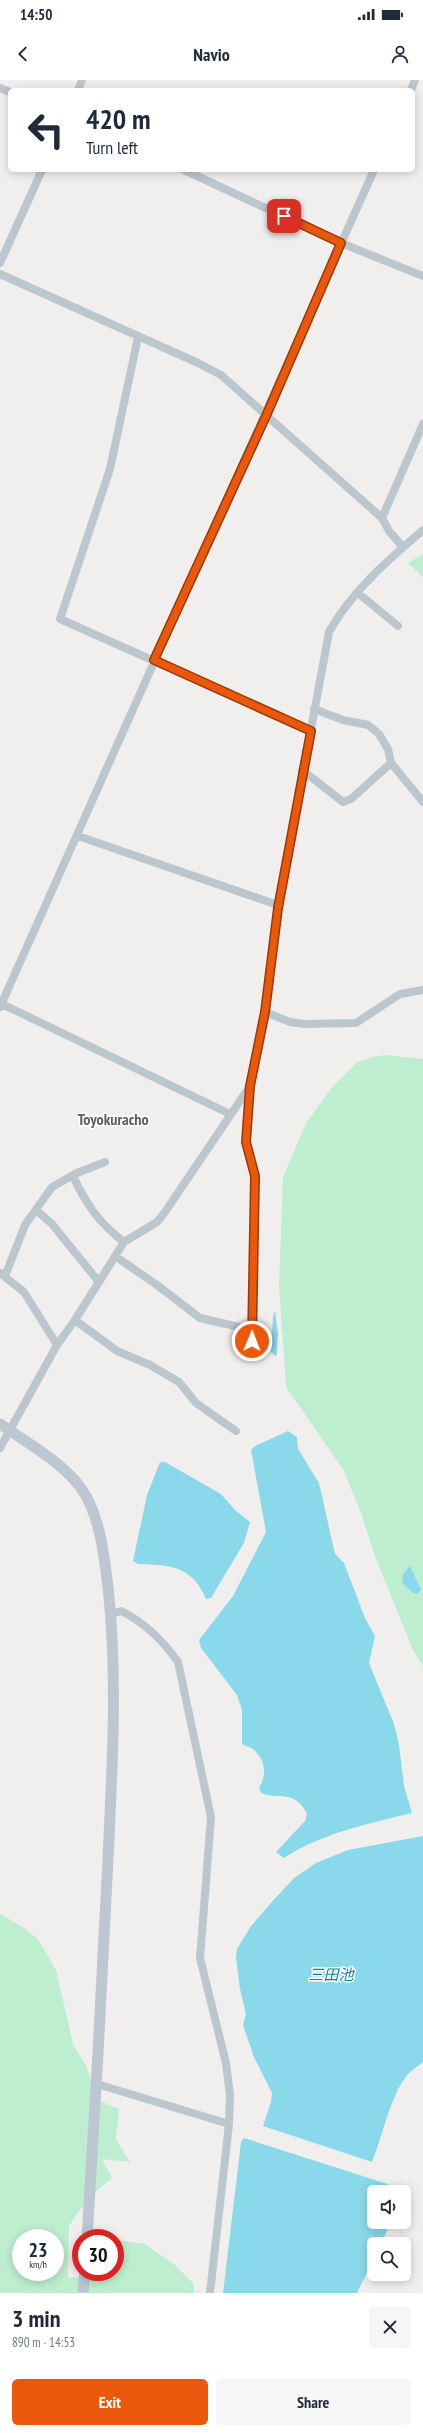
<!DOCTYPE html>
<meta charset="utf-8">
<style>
:root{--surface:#fff;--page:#f6f6f7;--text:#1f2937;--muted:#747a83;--accent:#ea580c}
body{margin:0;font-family:"PT Sans Narrow","Noto Sans JP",sans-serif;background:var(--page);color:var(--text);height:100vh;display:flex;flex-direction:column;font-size:15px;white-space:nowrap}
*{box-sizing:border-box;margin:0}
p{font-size:13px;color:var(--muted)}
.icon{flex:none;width:22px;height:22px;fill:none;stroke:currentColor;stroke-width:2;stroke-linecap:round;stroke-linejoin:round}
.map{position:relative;height:2213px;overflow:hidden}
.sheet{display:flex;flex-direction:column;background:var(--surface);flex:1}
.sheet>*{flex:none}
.banner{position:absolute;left:8px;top:8px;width:407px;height:84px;border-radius:6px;box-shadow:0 2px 10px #0003;background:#fff;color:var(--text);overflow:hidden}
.buttons{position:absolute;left:367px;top:2105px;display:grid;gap:8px}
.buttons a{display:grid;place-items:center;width:44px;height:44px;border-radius:6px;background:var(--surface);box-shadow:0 2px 10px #0003;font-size:20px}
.speed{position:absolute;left:12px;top:2149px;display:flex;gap:8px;font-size:20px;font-weight:700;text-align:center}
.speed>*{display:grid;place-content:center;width:52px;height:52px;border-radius:50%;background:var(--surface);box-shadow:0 2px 10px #0003;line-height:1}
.speed small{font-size:10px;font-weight:400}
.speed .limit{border:6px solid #d22;background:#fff;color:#111}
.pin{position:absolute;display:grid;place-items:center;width:34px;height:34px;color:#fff;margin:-17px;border-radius:8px;box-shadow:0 2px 6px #0006}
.me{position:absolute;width:44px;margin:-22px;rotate:1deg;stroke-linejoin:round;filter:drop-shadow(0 0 3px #0008)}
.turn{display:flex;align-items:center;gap:14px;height:84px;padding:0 12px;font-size:18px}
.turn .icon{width:52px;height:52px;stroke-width:2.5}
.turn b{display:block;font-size:28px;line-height:34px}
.round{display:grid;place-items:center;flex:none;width:42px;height:42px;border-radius:6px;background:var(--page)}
.head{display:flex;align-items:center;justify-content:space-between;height:68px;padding:0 12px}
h1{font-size:24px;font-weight:600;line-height:30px}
.button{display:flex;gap:8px;margin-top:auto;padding:8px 12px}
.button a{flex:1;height:46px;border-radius:6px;background:var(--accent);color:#fff;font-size:16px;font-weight:600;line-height:46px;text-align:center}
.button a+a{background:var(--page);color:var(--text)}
.status{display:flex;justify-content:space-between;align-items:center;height:28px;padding:0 20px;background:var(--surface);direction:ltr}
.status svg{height:11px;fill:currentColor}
header{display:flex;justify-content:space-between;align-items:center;height:52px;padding:0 12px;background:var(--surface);font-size:18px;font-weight:600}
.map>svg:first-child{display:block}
.green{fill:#bdeecf;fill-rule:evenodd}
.water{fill:#8ad9eb}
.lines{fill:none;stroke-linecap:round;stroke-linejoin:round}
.street{stroke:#bcc6cd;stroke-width:8}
.secondary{stroke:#bcc7d2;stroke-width:11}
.route-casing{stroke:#983908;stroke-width:10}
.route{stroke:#ea580c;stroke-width:7}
.labels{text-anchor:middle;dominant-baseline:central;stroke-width:3;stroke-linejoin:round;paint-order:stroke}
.water-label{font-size:15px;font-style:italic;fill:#0d7f99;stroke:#fff}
.quarter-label{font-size:16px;font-weight:bold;fill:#5b5f63;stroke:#fff}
</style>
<div class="status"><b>14:50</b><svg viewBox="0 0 49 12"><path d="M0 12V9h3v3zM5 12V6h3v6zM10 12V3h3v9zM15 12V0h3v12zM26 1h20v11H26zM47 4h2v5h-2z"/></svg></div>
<header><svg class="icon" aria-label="back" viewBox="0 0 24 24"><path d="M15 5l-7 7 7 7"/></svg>Navio<svg class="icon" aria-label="person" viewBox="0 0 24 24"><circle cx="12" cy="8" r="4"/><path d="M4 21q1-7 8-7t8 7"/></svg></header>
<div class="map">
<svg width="423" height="2213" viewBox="0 0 423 2213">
<rect width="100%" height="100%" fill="#f1eeee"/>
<!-- green -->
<path class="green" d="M423 474V497L408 483Z
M386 975 423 979V1586L413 1570 376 1479 361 1433 343 1389 286 1307 279 1205 283 1097 306 1043 333 1006 357 982 372 977Z
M0 1834 21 1846 38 1859 56 1890 73 1964 86 1986 98 2020 119 2029 116 2059 130 2082 102 2079 112 2098 88 2118 69 2146 68 2198 88 2197 89 2192H115V2160L145 2164 175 2185 194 2204V2213H0ZM21 2158H55V2192H21Z"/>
<!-- water -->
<path class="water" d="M275 1231 278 1253 277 1275 275 1276 271 1272 273 1236Z
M288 1351 297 1357 298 1369 319 1403 335 1474 344 1483 365 1538 375 1556 369 1583 394 1644 399 1665 404 1706 412 1733C368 1744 322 1753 284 1778L276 1772 305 1741 307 1734C295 1709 279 1720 261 1713L259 1708C267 1695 266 1680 253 1669 250 1667 245 1666 242 1664V1630L237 1615 201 1568 199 1560 233 1516 266 1452 251 1370 255 1366Z
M160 1382H165L221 1414 235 1430 250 1442 244 1463 211 1518 206 1519C192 1486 171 1485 138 1484L133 1481 147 1415Z
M410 1486 421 1510 417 1514 413 1513 402 1503 403 1494Z
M423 1756V1982C417 1987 409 1992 405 1998 390 2018 382 2058 372 2082L263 2046 271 2022 272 2013 254 1977 243 1945 246 1934 240 1909 236 1878 237 1869 251 1846 270 1824 294 1798 316 1783 348 1770Z
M244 2058 400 2108 401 2112H374V2142H391L381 2164H374V2178L357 2213H223L241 2062Z"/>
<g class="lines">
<!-- street -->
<path class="street" d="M0 8 10 12
M78 10 82 0
M411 10 415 0
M184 90 341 163 423 196
M0 183 42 90
M0 194 198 283 221 295 382 438 389 451 403 467
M138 257 110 389 60 539 311 651
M382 438 423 344
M358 513 398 546
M314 629 343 640 368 645 379 654 388 669 391 683
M302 690 343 722 351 719 391 683 423 722
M78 756 278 825
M0 923 230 1034
M0 927 374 90
M265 932 290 942 304 944 356 943 400 914 423 910
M250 1006 246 1062 255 1096 252 1261
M73 1096C86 1124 99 1143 124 1162
M36 1130 52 1144 99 1202
M115 1176 157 1205 200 1238 252 1250
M0 1193 24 1212 57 1265
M5 1196 25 1145 52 1107 77 1093 105 1082
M75 1240 117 1271 150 1285 179 1302 196 1323 236 1351
M0 1368 57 1265 75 1240 124 1162 157 1142 165 1132 250 1006 265 932 278 828 329 552C351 512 389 479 423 450
M111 1534 121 1531C144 1542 163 1561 178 1582L211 1737 200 1878 226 1983 230 2015 229 2044 210 2213
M97 2004 229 2044"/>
<!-- secondary -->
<path class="secondary" d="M0 1344C27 1363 70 1386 86 1416 101 1444 104 1476 108 1507 118 1598 112 1688 108 1779 102 1905 95 2032 87 2158
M83 2213 85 2192"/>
</g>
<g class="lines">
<!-- route casing -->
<g class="route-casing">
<path id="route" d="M252 1261 255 1096 246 1062 250 1006 265 932 278 828 311 651 154 580 266 336 341 163 284 136"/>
</g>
<!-- route -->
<use href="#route" class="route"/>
</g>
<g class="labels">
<!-- water labels -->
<g class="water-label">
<text x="331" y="1894">三田池</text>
</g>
<!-- quarter labels -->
<g class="quarter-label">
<text x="113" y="1039">Toyokuracho</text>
</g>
</g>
</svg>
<div class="buttons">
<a><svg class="icon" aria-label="sound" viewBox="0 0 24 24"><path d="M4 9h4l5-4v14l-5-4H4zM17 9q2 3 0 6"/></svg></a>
<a><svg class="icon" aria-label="search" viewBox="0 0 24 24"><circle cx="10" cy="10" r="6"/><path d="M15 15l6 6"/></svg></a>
</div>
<div class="speed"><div>23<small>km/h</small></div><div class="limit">30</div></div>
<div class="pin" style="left:284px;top:136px;background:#d93025"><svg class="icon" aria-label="arrive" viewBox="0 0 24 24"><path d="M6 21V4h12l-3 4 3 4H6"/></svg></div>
<svg class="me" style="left:252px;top:1261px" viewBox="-20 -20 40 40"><circle r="17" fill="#ea580c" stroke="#fff" stroke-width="3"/><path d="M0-11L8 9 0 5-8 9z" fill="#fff"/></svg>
<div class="banner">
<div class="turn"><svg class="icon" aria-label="left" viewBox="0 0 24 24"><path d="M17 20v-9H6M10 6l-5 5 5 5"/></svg><div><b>420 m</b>Turn left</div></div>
</div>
</div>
<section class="sheet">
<div class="head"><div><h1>3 min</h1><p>890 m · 14:53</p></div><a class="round"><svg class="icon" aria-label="close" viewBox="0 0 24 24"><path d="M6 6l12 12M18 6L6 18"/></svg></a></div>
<div class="button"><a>Exit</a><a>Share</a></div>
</section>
